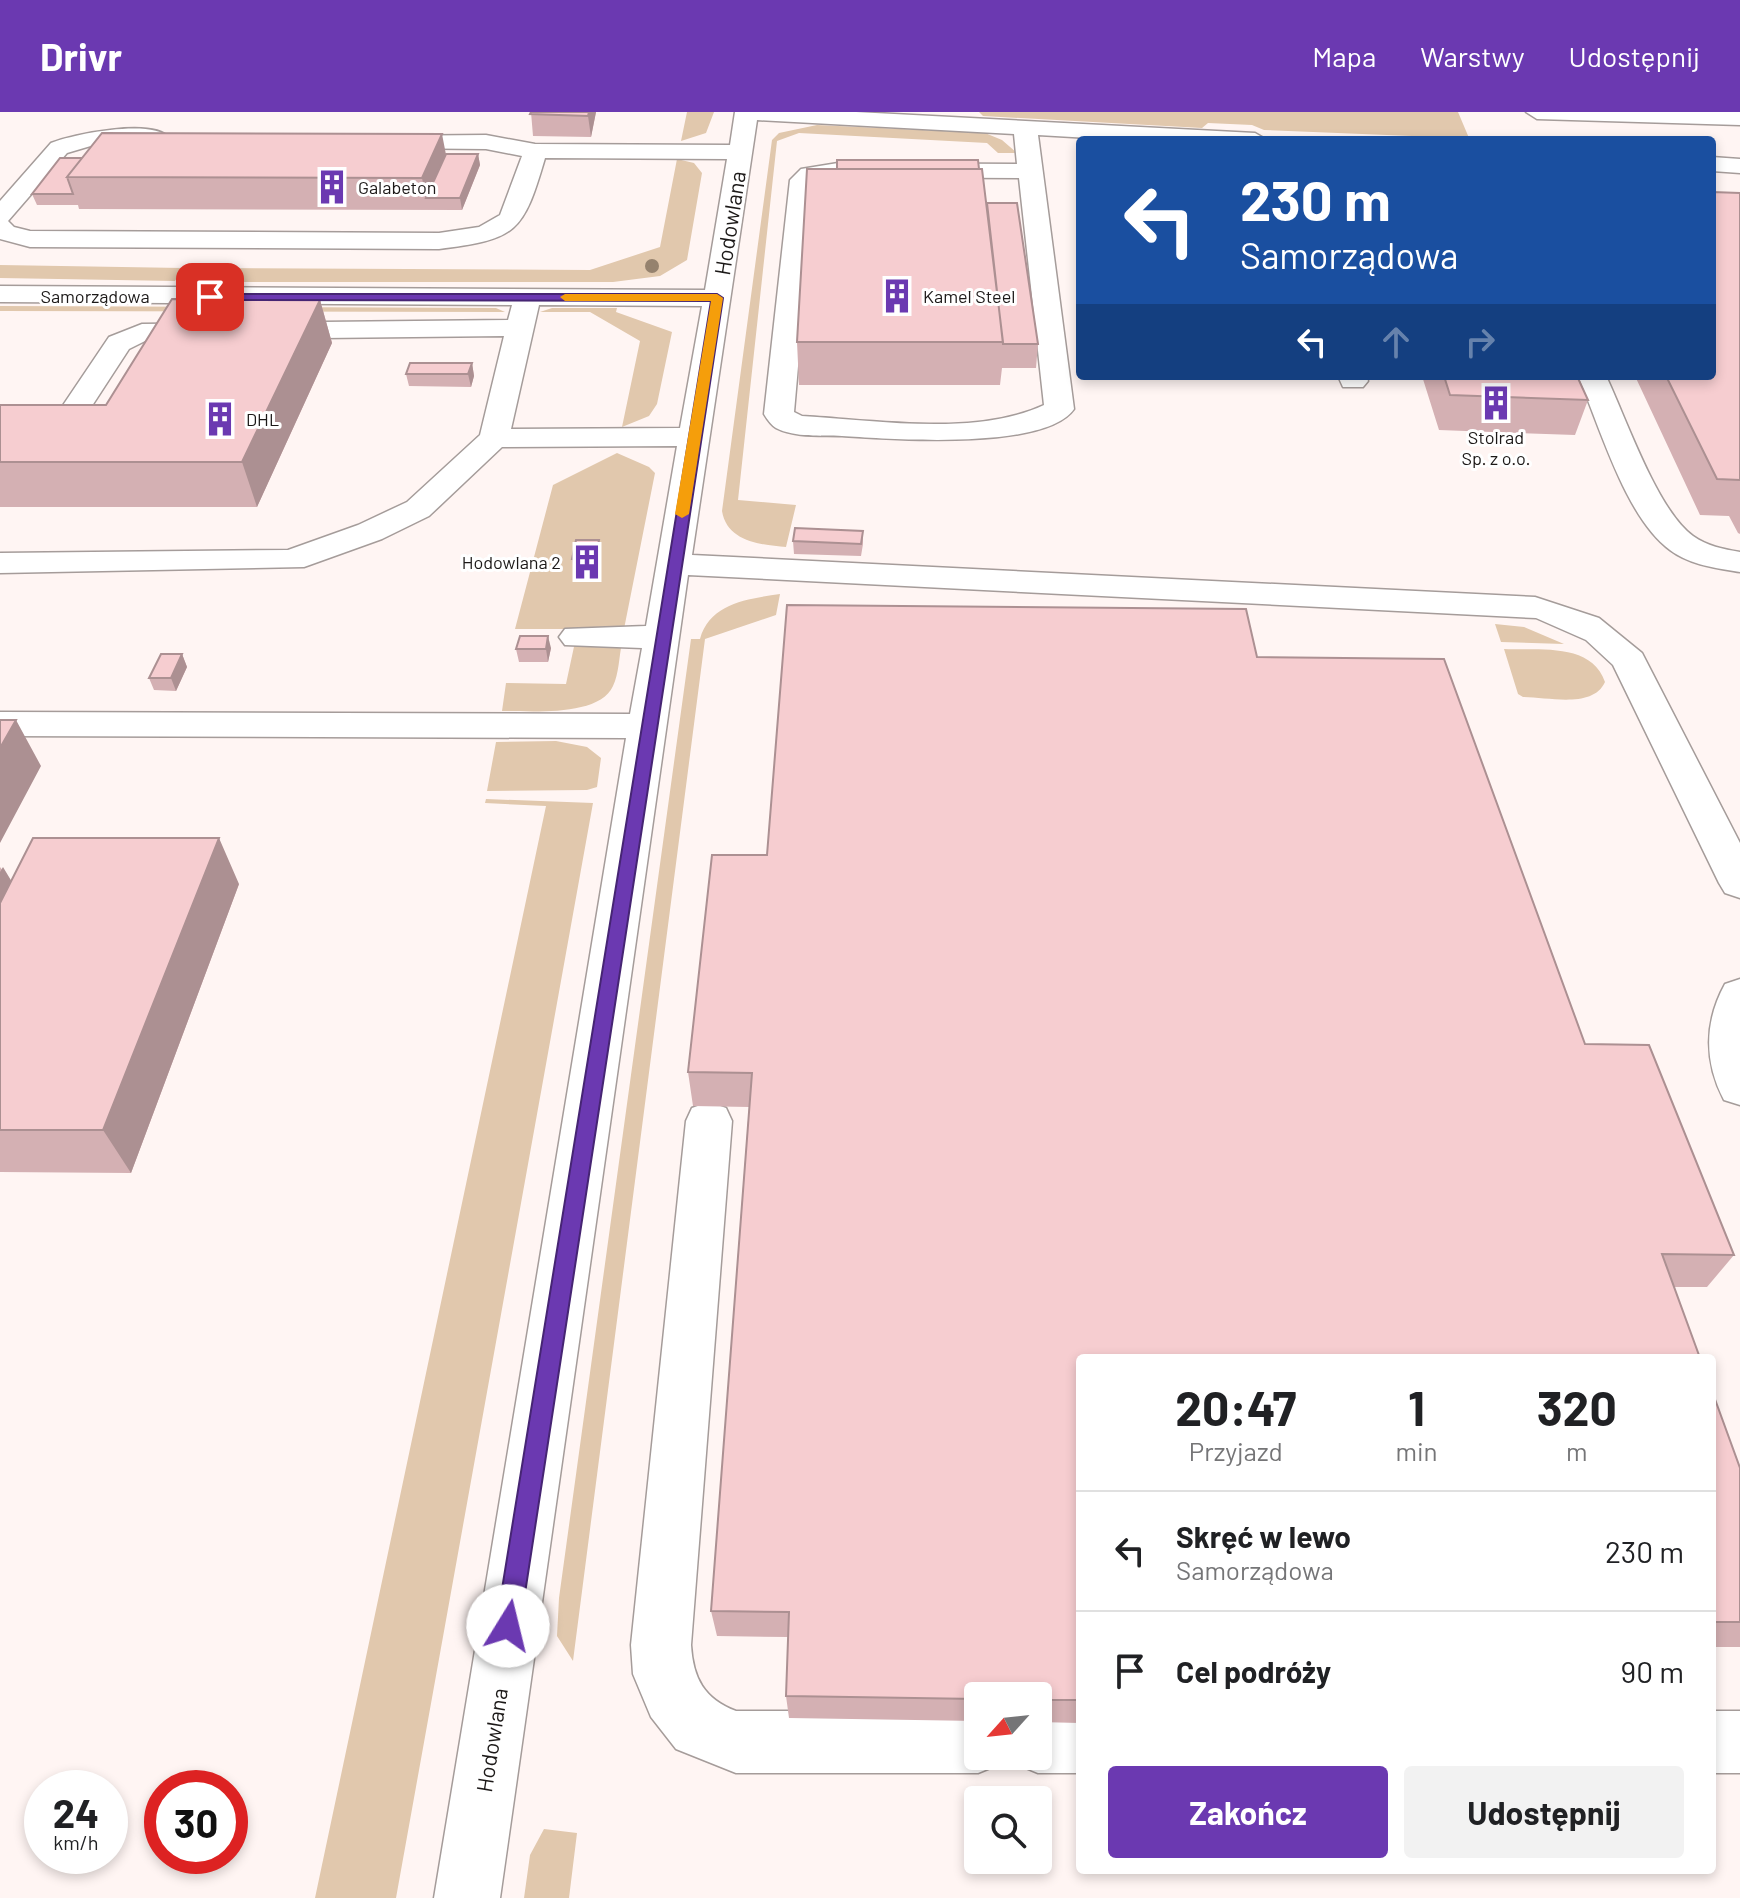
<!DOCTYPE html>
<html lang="pl">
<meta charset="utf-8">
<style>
:root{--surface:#fff;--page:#f2f2f2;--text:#202124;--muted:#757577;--line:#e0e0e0;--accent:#6b39b1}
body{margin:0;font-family:Barlow,sans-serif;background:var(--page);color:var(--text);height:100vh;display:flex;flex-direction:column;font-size:30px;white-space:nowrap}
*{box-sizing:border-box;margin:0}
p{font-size:26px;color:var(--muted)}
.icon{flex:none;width:44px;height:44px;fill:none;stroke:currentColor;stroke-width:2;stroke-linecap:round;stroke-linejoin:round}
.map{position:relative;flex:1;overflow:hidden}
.details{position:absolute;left:1076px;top:1242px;width:640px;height:520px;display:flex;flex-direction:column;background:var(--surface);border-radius:8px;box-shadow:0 4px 12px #0003}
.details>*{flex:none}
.top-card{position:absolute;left:1076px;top:24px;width:640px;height:244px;border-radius:8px;box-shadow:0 4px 12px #0003;background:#1a4fa0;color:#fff;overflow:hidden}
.needle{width:52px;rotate:243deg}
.controls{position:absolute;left:964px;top:1570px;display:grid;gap:16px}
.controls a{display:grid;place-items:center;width:88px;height:88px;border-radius:8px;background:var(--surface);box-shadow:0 4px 12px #0003;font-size:40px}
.speed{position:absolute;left:24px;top:1658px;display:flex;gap:16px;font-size:40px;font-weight:700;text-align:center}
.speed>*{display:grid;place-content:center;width:104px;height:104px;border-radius:50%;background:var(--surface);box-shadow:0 4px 12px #0003;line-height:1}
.speed small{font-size:20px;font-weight:400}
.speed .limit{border:12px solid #d22;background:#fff;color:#111}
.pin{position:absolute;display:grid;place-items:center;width:68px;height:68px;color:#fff;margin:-34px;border-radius:16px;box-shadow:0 4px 12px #0006}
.me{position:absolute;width:88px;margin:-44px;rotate:9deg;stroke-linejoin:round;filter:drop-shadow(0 0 6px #0008)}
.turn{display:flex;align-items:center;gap:28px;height:168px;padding:0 32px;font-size:36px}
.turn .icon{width:104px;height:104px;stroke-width:2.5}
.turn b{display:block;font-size:56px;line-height:68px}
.lanes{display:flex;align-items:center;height:76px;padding:0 32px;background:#0003;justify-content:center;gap:40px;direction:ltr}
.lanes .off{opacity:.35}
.eta{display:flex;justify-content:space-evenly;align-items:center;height:136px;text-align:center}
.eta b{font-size:48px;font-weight:700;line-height:56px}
.action{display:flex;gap:16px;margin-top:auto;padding:16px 32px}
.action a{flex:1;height:92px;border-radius:8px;background:var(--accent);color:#fff;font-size:32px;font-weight:700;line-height:92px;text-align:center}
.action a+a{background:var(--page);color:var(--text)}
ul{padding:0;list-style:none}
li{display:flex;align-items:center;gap:24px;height:120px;padding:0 32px;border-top:2px solid var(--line)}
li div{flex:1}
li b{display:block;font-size:30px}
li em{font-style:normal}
header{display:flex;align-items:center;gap:48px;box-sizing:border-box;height:112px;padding:0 40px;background:var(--accent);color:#fff}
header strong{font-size:38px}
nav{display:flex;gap:44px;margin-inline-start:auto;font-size:28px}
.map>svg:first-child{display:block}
.green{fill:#e1c8ad}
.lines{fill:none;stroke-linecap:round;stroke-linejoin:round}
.minor-casing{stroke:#a59c9a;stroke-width:3}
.minor{fill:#fff;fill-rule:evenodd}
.tree{fill:#95826e}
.wall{fill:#d4b0b3}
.shaded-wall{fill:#ac9092}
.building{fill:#f6cdd0;stroke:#ac9092;stroke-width:2}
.route{fill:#6b39b1;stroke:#462573;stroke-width:2}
.slow{fill:#f59e0b}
.labels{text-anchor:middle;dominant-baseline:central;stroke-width:6;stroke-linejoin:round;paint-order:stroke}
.far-poi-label{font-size:18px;fill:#1c1918;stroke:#fff;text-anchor:start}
.far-street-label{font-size:18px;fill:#1c1918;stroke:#fff}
.street-label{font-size:22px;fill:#1c1918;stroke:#fff}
</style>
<header>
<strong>Drivr</strong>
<nav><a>Mapa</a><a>Warstwy</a><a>Udostępnij</a></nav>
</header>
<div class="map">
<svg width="1740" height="1786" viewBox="0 0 1740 1786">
<rect width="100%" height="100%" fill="#fff5f3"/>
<!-- green -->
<path class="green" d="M687 0H714L706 21 681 29Z
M979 0H1458L1469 26 1510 28 1264 18 1252 13 1208 11 1202 16 983 4Z
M817 13 985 21 1002 28 1017 41H998L987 31 799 21 777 29 738 388 796 393 786 435C762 433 727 430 722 399L772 28 779 21Z
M677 47 694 51 702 61 687 148 660 164 613 170H192L201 156 590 158 660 135Z
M0 153 183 156 175 169 0 166Z
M0 194 496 196 505 200 0 199Z
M552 196H617L616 200 672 220 657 292 649 304 622 315 640 229 590 200H540Z
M617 341 649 355 655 361 624 517H515L553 373Z
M780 482 776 503 705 527 573 1549 557 1524 559 1486 691 527H700C710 491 748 487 780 482Z
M1495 512 1524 515 1564 532 1501 530Z
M575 530 622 531C619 544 619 562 613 574 599 605 531 599 502 599L506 571 566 572Z
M1504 537C1539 539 1591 530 1605 570 1593 597 1548 585 1523 585L1518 582Z
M556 629 587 635 601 646 597 675 587 678 487 679 496 630Z
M486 687 593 691 396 1786H315L546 694 485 691Z
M544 1717 577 1721 569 1786H524L530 1743Z"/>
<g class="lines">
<!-- minor casing -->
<g class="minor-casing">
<path id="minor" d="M735 0H856L1255 21 1267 28H1124L1038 23 1074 297C1045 339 890 327 842 324 822 323 795 326 776 316 771 313 767 307 764 302L790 68 801 57 838 51 1017 52 1014 22 757 8 692 443 1535 485 1599 506 1642 541 1740 731V786L1725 781 1719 771 1613 553 1586 528 1536 506 688 463 500 1786H434L626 626 0 624V600L630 602 642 536 565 533 559 525 565 517 646 514 677 334 502 335 429 404 382 427 304 455 0 461V441L288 438 358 413 407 390 480 323 504 224 147 228 129 237 73 323H51L47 317 109 225 142 212 508 208 512 193 0 190V174L705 178 727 47 545 46C523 121 517 127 439 137L30 135 0 127V89L51 31C72 22 154 6 169 26L165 31 94 33 67 41 8 109 14 115 30 119 439 121 479 115 500 103 522 44 486 37 385 36 377 34 373 29 377 24 486 23 535 32 730 33ZM838 65 1019 66 1044 293C976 325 875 308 802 304L794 300 814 71ZM539 193 702 194 680 316 511 317Z
M1526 0H1740V13L1537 7Z
M1712 45 1740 47V61L1712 59Z
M1338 264H1366L1368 269 1363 275H1343Z
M1578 264H1606C1626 306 1657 398 1693 424 1707 434 1723 437 1740 440V460C1716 456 1690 453 1670 438 1625 405 1600 314 1578 264Z
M1740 867V993L1724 988C1704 950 1704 910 1725 872Z
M709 990 726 996 732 1009 691 1533C693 1566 704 1587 736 1599H978V1644H1003L1000 1652 978 1661H736L676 1637 651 1605 633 1562 631 1533 686 1009 692 996Z
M1038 1599H1080V1661H1038L1016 1652 1013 1644H1038Z
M1712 1599H1740V1661H1712Z"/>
</g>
<!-- minor -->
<use href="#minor" class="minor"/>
</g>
<!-- trees -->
<circle class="tree" cx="652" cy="154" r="7"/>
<!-- wall -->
<path class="wall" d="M531 0H596L591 25 533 24Z
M478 42 480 53 462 98 79 97 78 93H37L32 82 60 46Z
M1740 81V422L1738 421 1729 404 1700 403 1635 264H1712Z
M987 91 1038 232 1036 256H1002L1000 273H799L797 230Z
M320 188 332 231 257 395H0V293H106Z
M472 251 474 264 471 275 409 274 406 262Z
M1422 264H1577L1588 288 1575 323 1439 318Z
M863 419V432L861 444 794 442 793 429Z
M599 428 601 440 597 460H574L572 447Z
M551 536 548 550H519L516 537Z
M182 542 187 555 176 579 154 578 149 566Z
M1257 545 1585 932 1734 1143 1707 1175H1674L1080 1246V1611L1038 1610V1584H978V1609L789 1606 786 1584 788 1525 717 1524 711 1499 749 995 693 994 688 960 767 743Z
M0 755 11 769 239 772 131 1061 0 1060Z
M1712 1279 1740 1356V1535H1712Z"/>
<!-- shaded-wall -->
<path class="shaded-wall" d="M589 0H596L591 25 588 4Z
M442 22 448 53 426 86 422 66Z
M478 42 480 53 462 98 460 86Z
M320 188 332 231 257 395 242 350Z
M472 251 474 264 471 275 468 262Z
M599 428 601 440 597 460 595 447Z
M548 524 551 536 548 550 546 537Z
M182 542 187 555 176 579 171 566Z
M16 608 41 654 0 731V636Z
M219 726 239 772 131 1061 103 1018Z
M3 755 39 815 0 800V760Z"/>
<!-- building -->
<path class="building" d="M531 0H589L588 4 530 2Z
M102 21 442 22 422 66 67 65Z
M446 42H478L460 86H426Z
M60 46H82L67 65 73 82H32Z
M837 48H978L979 57H837Z
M807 57H982L1003 230H797Z
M1712 80 1740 81V368L1717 367 1666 264H1712Z
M987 91H1017L1038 232H1003Z
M172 187 320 188 242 350H0V293H106Z
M410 251H472L468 262H406Z
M1444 264H1577L1588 288 1450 283Z
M795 416 863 419 861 432 793 429Z
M576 428H599L595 447H572Z
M787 493 1246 497 1257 545 1444 547 1585 932 1649 933 1734 1143 1662 1142 1700 1246H1080V1588H1038V1584H978V1587L786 1584 789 1500 711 1499 752 961 688 960 712 743H767Z
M520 524H548L546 537H516Z
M161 542H182L171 566H149Z
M0 608H16L0 636Z
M33 726H219L103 1018H0V791Z
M1712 1279 1740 1356V1510H1712Z"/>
<!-- route -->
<path class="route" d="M206 182H717L723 186 520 1514 517 1523 508 1526 500 1523 496 1514 711 189 210 188Z"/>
<!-- slow -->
<path class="slow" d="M717 182 723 186 689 402 682 406 675 402 711 189H565L560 185 565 182Z"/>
<!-- icons -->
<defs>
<g id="building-bare" transform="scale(2.76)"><path d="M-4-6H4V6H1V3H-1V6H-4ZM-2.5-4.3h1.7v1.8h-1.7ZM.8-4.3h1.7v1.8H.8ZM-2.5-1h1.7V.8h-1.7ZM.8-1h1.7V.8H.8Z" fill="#6b39b1" stroke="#fff" stroke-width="2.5" paint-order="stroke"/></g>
</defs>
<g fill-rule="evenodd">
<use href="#building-bare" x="332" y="75"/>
<use href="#building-bare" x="897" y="184"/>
<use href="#building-bare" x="1496" y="291"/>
<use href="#building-bare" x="220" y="307"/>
<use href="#building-bare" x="587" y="450"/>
</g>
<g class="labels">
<!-- far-poi labels -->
<g class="far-poi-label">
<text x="358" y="75">Galabeton</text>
<text x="923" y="184">Kamel Steel</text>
<text x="246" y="307">DHL</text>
<text x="1496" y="325" text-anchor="middle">Stolrad<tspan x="1496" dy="21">Sp. z o.o.</tspan></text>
<text x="561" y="450" text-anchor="end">Hodowlana 2</text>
</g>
<!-- far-street labels -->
<g class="far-street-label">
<text x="95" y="184">Samorządowa</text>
</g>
<!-- street labels -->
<g class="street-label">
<text transform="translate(729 111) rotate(-81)">Hodowlana</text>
<text transform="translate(491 1628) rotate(-81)">Hodowlana</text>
</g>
</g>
</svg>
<div class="controls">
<a><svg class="needle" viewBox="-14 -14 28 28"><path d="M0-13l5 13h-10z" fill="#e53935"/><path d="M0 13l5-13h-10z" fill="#757577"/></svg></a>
<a><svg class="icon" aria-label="search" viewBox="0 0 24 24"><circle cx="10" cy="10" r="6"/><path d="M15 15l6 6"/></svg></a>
</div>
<div class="speed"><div>24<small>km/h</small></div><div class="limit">30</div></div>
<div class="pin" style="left:210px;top:185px;background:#d93025"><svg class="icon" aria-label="arrive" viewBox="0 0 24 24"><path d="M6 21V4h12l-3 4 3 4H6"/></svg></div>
<svg class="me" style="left:508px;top:1514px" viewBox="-20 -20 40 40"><circle r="19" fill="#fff"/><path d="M0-13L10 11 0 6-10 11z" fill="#6b39b1"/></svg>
<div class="top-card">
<div class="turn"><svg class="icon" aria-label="left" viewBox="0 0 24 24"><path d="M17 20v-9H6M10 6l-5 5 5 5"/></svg><div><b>230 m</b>Samorządowa</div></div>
<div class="lanes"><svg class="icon" aria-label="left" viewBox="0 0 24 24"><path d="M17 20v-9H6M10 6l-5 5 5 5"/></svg><svg class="icon off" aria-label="ahead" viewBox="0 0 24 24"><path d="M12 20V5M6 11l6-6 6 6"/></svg><svg class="icon off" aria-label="right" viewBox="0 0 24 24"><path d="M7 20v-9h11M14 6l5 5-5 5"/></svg></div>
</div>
<section class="details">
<div class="eta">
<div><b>20:47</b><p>Przyjazd</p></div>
<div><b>1</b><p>min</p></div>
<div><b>320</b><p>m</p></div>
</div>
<ul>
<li><svg class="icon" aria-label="left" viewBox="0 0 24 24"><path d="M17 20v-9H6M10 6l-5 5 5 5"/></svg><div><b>Skręć w lewo</b><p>Samorządowa</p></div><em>230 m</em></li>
<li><svg class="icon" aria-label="arrive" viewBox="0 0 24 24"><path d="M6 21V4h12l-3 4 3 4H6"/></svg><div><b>Cel podróży</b></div><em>90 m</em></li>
</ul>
<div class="action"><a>Zakończ</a><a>Udostępnij</a></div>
</section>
</div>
